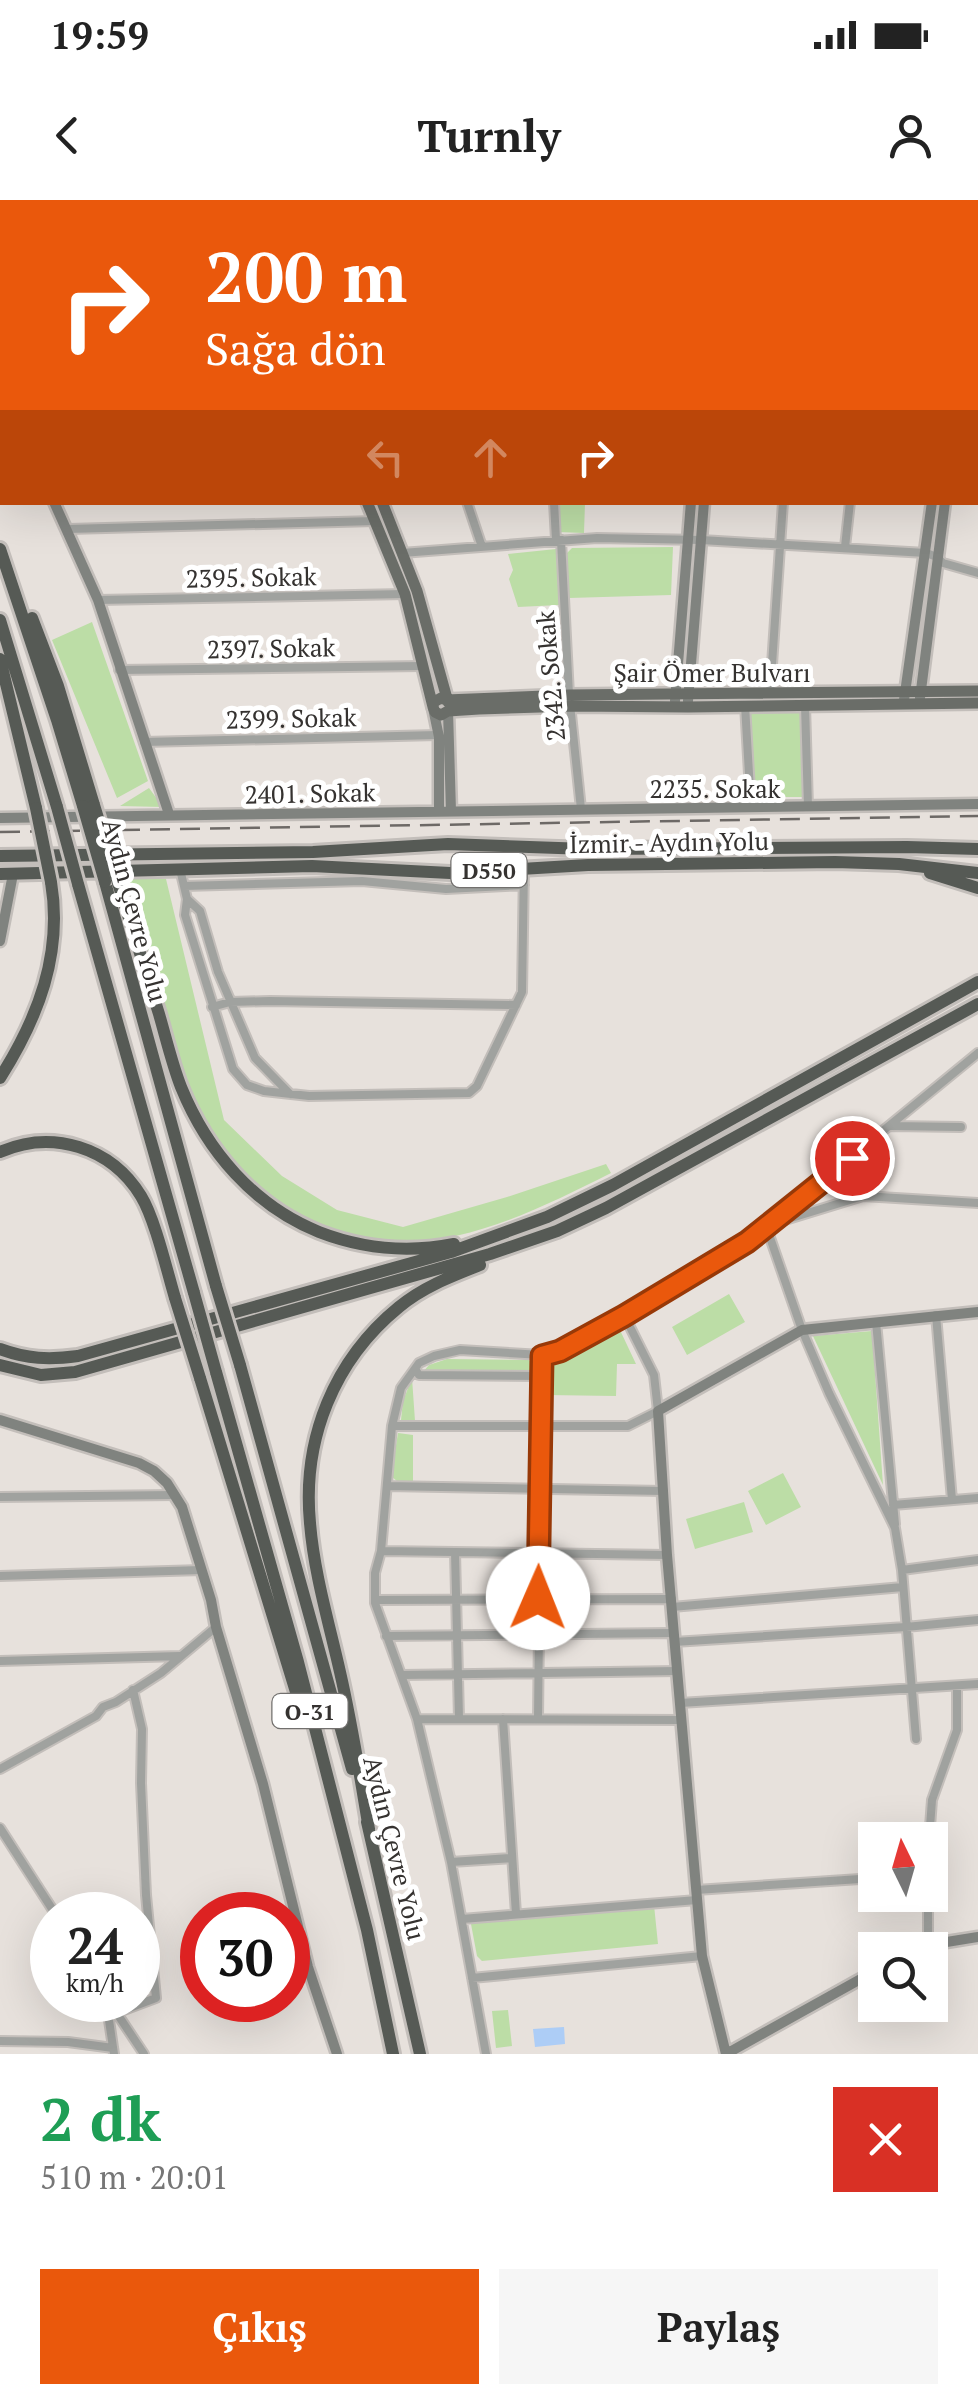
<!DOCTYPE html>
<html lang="tr">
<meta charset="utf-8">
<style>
:root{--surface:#fff;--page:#f6f6f6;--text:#222;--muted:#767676;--accent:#ea580c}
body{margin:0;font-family:"PT Serif",serif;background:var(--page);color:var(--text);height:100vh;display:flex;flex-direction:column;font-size:38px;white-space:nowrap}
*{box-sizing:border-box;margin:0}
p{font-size:32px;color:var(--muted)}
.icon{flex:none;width:55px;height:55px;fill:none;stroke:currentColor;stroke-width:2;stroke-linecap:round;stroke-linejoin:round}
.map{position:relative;height:1854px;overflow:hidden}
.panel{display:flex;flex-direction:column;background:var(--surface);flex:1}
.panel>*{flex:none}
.guide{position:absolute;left:0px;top:0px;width:980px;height:305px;box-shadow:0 10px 40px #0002;background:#ea580c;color:#fff;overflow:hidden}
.needle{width:65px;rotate:355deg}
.controls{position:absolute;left:858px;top:1622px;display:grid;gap:20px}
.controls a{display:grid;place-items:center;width:90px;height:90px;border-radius:0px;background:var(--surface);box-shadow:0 10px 40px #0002;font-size:50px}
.speed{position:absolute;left:30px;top:1692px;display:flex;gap:20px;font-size:50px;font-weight:700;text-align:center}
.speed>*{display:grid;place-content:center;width:130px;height:130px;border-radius:50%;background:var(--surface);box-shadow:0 10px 40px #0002;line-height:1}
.speed small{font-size:25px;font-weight:400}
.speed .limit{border:15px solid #d22;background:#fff;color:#111}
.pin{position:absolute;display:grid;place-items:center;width:85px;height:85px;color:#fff;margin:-42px;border:5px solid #fff;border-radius:50%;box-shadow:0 2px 10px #0007}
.me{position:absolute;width:110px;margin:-55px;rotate:1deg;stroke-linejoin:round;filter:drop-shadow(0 0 8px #0008)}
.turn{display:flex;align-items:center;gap:35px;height:210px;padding:0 40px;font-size:45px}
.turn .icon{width:130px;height:130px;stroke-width:2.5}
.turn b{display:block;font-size:70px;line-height:85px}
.lanes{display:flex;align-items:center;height:95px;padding:0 40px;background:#0003;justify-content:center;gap:50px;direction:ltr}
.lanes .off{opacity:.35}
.round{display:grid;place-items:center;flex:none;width:105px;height:105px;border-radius:0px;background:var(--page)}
.head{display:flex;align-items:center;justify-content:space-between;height:170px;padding:0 40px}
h1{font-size:60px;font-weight:600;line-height:75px;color:#1e9e55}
.action{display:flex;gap:20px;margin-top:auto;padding:20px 40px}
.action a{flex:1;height:115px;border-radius:0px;background:var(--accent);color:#fff;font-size:40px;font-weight:600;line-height:115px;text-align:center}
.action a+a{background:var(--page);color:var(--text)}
.status{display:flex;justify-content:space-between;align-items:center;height:70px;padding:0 50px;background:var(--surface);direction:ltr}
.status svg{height:28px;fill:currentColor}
header{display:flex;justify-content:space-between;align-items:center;height:130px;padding:0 40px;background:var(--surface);font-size:45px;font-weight:600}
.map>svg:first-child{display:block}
.built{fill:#e0d3ca}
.green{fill:#bcdda6}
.water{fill:#adcdf6}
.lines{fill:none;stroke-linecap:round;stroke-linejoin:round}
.street-casing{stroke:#c3beba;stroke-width:12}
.secondary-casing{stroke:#c3beba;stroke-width:15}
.primary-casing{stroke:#c3beba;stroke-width:16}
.highway-casing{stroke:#c3beba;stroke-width:18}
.street{stroke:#a0a29f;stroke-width:8}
.secondary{stroke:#80837f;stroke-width:10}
.primary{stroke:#6a6d68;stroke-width:11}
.highway{stroke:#565a55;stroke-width:12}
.rail{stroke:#6d6966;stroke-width:2.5;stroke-dasharray:20 10;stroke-linecap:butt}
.highway-bridge-casing{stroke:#c3beba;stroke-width:18;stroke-linecap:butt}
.highway-bridge{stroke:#565a55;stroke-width:12}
.route-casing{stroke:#983908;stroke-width:25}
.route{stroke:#ea580c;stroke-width:18}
.labels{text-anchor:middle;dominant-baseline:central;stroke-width:10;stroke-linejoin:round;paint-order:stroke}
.shield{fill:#fff;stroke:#72706e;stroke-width:2.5}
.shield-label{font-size:22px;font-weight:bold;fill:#353230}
.street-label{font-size:25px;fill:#353230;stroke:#fff}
</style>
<div class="status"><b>19:59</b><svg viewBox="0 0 49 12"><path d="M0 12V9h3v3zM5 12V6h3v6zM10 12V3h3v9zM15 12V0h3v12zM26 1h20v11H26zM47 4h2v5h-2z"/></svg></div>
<header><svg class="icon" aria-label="back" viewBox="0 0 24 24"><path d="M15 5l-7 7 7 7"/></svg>Turnly<svg class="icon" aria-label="person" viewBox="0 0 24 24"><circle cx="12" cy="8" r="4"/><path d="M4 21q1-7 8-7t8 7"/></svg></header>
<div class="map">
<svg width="978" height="1854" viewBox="0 0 978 1854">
<rect width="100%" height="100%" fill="#e7e1dc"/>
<!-- built -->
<path class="built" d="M817 0H973L972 2H817Z"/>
<!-- green -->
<path class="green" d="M556 303H585L584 333 558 332Z
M673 347 671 395 569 398 567 353 572 348Z
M556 349 559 405 518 407 509 379 513 370 508 354Z
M92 422 148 581 117 598 52 440Z
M803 512 805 597H752L749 513Z
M149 588 163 607 120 606Z
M128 677 166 679 224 920 282 976 337 1010 403 1027 507 997 606 964 611 973C519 1019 426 1067 322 1027 311 1023 300 1014 290 1008 256 987 224 958 205 923 192 899 184 871 175 845 158 789 143 733 128 677Z
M729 1094 745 1122 687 1155 672 1127Z
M619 1128 636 1164H617L616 1196 546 1195V1163L566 1157Z
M872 1131 883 1285 813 1136Z
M447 1159 529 1160 533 1166V1175L423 1172 429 1165Z
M412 1178 415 1221 401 1220 403 1201Z
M398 1233 413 1235V1282H398L391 1276Z
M783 1273 801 1307 766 1325 748 1291Z
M744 1302 753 1332 695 1349 686 1319Z
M654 1705 658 1744 482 1761 477 1756 471 1724 472 1721Z
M508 1810 512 1846 496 1848 492 1811Z"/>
<!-- water -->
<path class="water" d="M564 1827 565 1844 535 1847 533 1829Z"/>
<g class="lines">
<!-- street casing -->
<g class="street-casing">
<path id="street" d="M24 0 25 2
M77 0 78 2
M330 0 331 2
M417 0 418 2
M137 2 148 0
M808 2 809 0
M0 35 2 34
M0 173H2
M467 302 482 347
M554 302 556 340
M68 329 375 321
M561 340 569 495 581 609
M845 347 850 302
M402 353 597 338 701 340 926 353 937 357 943 363 978 373
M98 400 405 394
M119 470 423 466
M770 494 783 302
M745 505 751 608
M805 505 808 607
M144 542 438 535
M180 669 187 699 185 715 233 869 247 885 264 891 309 896 469 893 477 886 522 792 524 667
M184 686 362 681 446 689 524 685
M187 699 200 711 218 772 255 858 290 894
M212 807 230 802 270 801 516 805
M891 926 961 927
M851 958 854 997
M775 1023 863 996 978 1003
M766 1026 802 1130 829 1193 895 1328 902 1370 916 1539
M936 1115 952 1300
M876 1122 895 1324
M415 1169 419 1175 542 1176
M392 1226H628L658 1211 654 1175 624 1115
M387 1286 664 1291
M0 1297 175 1295
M893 1305 978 1298
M381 1351 667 1355
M455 1352 459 1519
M902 1370 978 1360
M0 1376 202 1370
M375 1400 672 1399
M672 1407 903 1387
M386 1436 674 1433
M674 1442 906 1427 978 1420
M0 1461 180 1456
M402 1475 677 1471
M680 1503 978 1484
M417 1519 681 1520
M503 1519 516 1714
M538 1519 542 1155
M0 1569 96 1516 103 1507 116 1502 161 1473 216 1427
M0 1628 56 1715
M929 1640 932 1600 957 1530V1486
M451 1662 512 1658
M696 1690 875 1678
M928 1695V1745
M462 1719 697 1700
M472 1778 702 1756
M106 1800 114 1854
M108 1800 144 1854
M116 1813 156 1798 146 1695 141 1583 142 1529 133 1490
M0 1841 68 1842 113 1848
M486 1854 451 1662 417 1519 375 1403V1373L381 1351 392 1226 401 1188 419 1163 434 1156 460 1150 542 1155 560 1151 624 1115 747 1042 978 853"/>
</g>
<!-- secondary casing -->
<g class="secondary-casing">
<path id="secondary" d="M568 0V2
M707 0 708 2
M719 0 720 2
M978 12V11
M978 57V54
M0 125 2 124
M0 137 2 136
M0 187 2 193
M54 302 98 400 169 614
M920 498 945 302
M904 500 932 302
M675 501 691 302
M688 501 704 302
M433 508 439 537V611
M448 511 451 611
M0 618 978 604
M0 741 13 674
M0 1220 139 1263 154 1271 167 1283 182 1307 211 1400 216 1427 263 1584 308 1767 337 1854
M918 1750 928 1745 978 1737
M726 1854 702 1756 667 1355 658 1211 802 1130 978 1112
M726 1854 875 1771"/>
</g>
<!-- primary casing -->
<g class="primary-casing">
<path id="primary" d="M170 0 171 2
M185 0 186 2
M367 302 405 394 433 507
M382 302 417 391 448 502
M433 507 434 502 441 498 446 500 569 495 978 491
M433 507 435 512 441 515 448 511 479 509 572 506 688 507 978 503"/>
</g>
<!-- highway casing -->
<g class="highway-casing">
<path id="highway" d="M0 349 57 520 83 606
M32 418 58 486 94 605
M0 420 57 607
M0 459 36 608
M0 656 313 652 448 644 587 649 907 647 978 649
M930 673 978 688
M0 674 312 666 450 673 588 665 835 662 899 664 978 673
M105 682 216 1086
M118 683C132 727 145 770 159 814 166 838 172 864 181 887 207 951 254 1006 319 1032 363 1049 408 1053 454 1044
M78 684 194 1093
M0 878C38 818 63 754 51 682
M0 952C52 929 111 947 141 996 155 1019 167 1071 175 1098
M0 1149C27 1159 49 1160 78 1156L451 1052 547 1017 613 985 978 782
M0 1165 41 1175 75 1172 490 1054 557 1031 606 1008 978 804
M240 1165 352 1569
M216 1172 298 1462 367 1730 393 1854
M200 1178 303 1515
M367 1622 420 1854
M369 1629C360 1576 352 1524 340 1472 329 1423 314 1373 310 1323 302 1239 334 1160 399 1107 423 1087 452 1076 480 1065"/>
</g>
<!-- street -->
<use href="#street" class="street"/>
<!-- secondary -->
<use href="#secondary" class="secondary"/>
<!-- primary -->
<use href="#primary" class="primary"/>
<!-- highway -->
<use href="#highway" class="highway"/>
<!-- rail -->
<path class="rail" d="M0 632 978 616"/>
<!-- highway-bridge casing -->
<g class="highway-bridge-casing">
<path id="highway-bridge" d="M94 605 118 683
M83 606 105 682
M57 607 78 684
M36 608 51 682
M216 1086 240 1165
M194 1093 216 1172
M175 1098 200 1178"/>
</g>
<!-- highway-bridge -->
<use href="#highway-bridge" class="highway-bridge"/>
</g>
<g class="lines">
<!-- route casing -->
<g class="route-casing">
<path id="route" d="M538 1398 542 1156 560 1151 624 1116 747 1042 852 958"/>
</g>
<!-- route -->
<use href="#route" class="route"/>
</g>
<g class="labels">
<!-- shield labels -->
<g class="shield">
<rect x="451.5" y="653" width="75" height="34" rx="8"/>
<rect x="272.5" y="1494" width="75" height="34" rx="8"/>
</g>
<g class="shield-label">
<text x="489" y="670">D550</text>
<text x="310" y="1511">O-31</text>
</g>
<!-- street labels -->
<g class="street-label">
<text transform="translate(251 377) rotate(-1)">2395. Sokak</text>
<text transform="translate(271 448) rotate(-1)">2397. Sokak</text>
<text x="712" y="472">Şair Ömer Bulvarı</text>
<text transform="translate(550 476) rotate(-95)">2342. Sokak</text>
<text transform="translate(291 518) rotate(-1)">2399. Sokak</text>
<text x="715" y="588">2235. Sokak</text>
<text transform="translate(310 593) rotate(-1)">2401. Sokak</text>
<text transform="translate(669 642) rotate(-1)">İzmir - Aydın Yolu</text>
<text transform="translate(135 710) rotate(75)">Aydın Çevre Yolu</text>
<text transform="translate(395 1648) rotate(76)">Aydın Çevre Yolu</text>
</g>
</g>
</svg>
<div class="controls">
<a><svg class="needle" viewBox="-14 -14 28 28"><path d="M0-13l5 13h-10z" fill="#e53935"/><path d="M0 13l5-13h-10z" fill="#767676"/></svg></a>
<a><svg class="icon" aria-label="search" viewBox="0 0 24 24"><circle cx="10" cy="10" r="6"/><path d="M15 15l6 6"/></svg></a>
</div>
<div class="speed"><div>24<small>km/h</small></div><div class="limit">30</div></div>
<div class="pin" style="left:852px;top:958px;background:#d93025"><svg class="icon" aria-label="arrive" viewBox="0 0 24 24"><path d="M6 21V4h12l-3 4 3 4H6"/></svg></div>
<svg class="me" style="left:538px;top:1398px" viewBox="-20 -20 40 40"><circle r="19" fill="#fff"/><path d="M0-13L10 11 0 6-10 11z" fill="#ea580c"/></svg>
<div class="guide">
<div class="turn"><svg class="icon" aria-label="right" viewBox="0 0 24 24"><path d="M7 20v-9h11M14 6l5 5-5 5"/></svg><div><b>200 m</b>Sağa dön</div></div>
<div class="lanes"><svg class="icon off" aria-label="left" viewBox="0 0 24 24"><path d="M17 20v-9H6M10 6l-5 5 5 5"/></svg><svg class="icon off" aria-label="ahead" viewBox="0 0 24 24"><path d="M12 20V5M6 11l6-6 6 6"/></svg><svg class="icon" aria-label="right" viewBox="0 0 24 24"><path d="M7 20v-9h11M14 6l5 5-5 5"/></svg></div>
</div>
</div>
<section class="panel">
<div class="head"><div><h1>2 dk</h1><p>510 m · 20:01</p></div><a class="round" style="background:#d93025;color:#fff"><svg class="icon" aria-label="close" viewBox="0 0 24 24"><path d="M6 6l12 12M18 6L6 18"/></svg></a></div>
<div class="action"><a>Çıkış</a><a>Paylaş</a></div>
</section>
